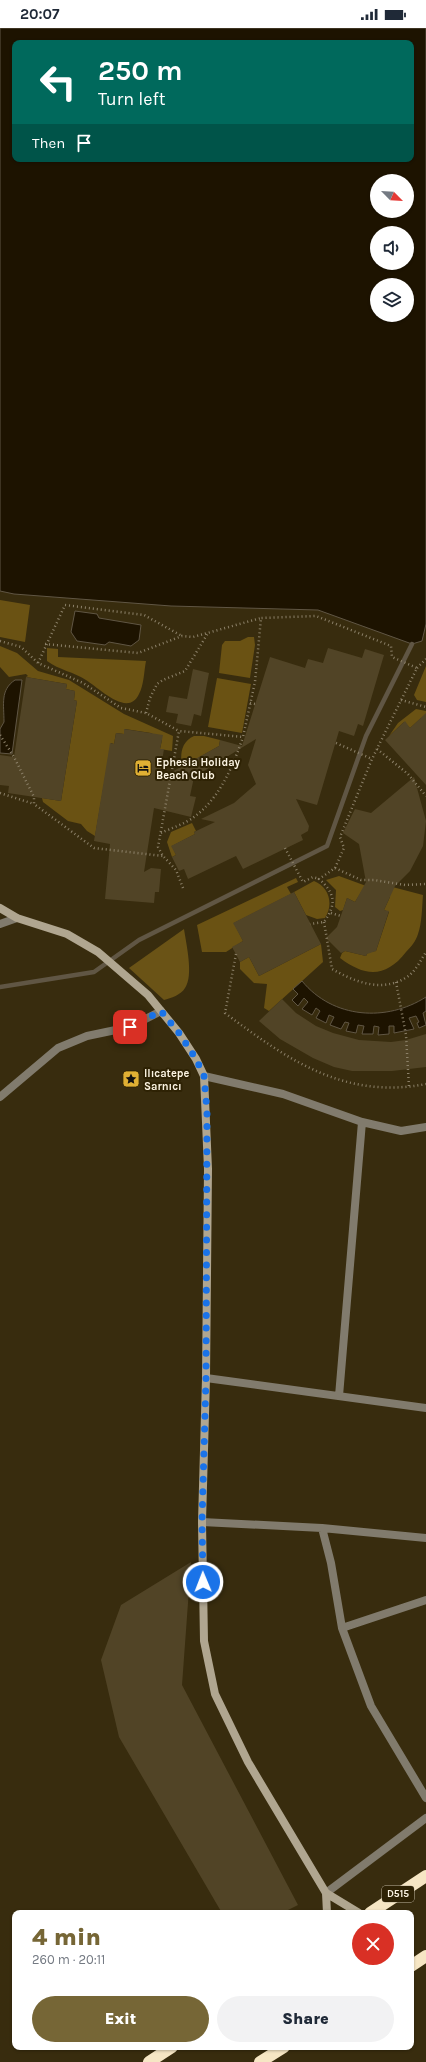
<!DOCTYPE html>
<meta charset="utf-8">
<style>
:root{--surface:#fff;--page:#f2f2f3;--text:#1f2937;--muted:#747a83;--accent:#766636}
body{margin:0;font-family:Karla,sans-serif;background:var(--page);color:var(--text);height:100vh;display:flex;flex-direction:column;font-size:15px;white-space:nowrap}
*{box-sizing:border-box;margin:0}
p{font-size:13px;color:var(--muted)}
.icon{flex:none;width:22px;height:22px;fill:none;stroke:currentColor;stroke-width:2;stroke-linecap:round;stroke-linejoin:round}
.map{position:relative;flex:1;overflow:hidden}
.drawer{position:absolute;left:12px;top:1882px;width:402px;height:140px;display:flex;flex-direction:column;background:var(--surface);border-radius:8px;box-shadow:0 1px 3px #0004}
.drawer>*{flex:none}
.top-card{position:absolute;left:12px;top:12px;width:402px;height:122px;border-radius:8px;box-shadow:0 1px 3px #0004;background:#00695c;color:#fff;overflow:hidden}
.needle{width:26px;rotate:114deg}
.tools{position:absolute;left:370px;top:146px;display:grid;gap:8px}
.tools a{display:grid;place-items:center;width:44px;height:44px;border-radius:50%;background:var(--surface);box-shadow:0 1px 3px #0004;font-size:20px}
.pin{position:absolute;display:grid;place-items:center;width:34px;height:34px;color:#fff;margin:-17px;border-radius:8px;box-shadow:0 2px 6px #0006}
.me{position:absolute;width:44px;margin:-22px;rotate:359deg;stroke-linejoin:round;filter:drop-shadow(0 0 3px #0008)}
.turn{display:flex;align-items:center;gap:14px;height:84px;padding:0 20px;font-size:18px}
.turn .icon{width:52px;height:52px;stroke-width:2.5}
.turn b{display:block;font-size:28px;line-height:34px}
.then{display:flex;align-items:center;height:38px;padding:0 20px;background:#0003;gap:8px;font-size:15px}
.round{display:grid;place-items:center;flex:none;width:42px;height:42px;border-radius:21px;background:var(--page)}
.head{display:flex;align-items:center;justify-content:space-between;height:68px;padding:0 20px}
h1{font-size:24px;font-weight:800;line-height:30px;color:var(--accent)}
.button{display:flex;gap:8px;margin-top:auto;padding:8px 20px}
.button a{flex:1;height:46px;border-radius:24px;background:var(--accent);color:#fff;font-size:16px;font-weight:800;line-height:46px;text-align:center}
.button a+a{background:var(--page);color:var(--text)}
.status{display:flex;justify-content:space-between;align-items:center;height:28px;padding:0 20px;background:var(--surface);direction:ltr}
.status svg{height:11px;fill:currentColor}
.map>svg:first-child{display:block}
.green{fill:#6a5213}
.forest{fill:#6a5316}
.water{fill:#1d1300;stroke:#605644;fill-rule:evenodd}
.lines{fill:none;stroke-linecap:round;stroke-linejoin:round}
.stream{stroke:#605644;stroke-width:4.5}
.building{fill:#514426}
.path{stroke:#8c8169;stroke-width:2.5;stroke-dasharray:1 3;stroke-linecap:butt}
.street{stroke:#817b6d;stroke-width:8}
.secondary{stroke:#b0a690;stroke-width:8}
.highway{stroke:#f6e6c4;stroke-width:12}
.route{stroke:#1a73e8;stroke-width:7;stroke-dasharray:0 12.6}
.labels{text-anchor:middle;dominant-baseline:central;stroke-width:4;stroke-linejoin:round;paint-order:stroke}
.shield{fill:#2e2204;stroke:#beb5a0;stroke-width:1}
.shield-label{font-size:10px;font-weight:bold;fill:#fcf4e3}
.poi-label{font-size:11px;font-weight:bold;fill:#fcf4e3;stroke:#2e2204;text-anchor:start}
</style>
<div class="status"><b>20:07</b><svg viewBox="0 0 49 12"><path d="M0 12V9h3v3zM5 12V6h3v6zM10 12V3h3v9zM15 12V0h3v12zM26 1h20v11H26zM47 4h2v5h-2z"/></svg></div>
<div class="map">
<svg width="426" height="2034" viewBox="0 0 426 2034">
<rect width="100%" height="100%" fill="#382c0e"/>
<!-- green -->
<path class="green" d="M0 572 30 577 25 614 0 609Z
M248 609H254L255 617 250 650 219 645 222 617 225 613H240Z
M0 618 17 625 38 643 69 652 124 686 173 708 172 723 160 721 162 712 151 705 125 701 124 706 116 705 114 716 111 715 95 808 87 803 81 796 68 793 43 774 42 770 61 773 77 673 74 672 75 663 66 661 67 656 26 649 28 648 26 646 9 649 0 639Z
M47 620 58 621V629L146 633C144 643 144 657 139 666 128 690 99 660 86 652 74 644 59 642 47 633Z
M426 638V674L417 672 414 667Z
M217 650 251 656 242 705 208 699Z
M416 681 426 683V695L421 690 410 700 404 694 389 708 398 695Z
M194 708H204L220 712 219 718 182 739C180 726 181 714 194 708Z
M192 795 196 803 194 804 195 806 172 818 176 827 172 829 167 814 171 804Z
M339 848 369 859 381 856 423 867C422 879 422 895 418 906 416 913 411 919 406 924 386 950 365 949 340 930L342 925 345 923 366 928 368 924 376 923 389 884 384 882 390 869 363 861 355 874 347 870 343 882 340 883 335 879 336 862 326 852Z
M296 850 298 854 287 859 291 866 234 895 243 913 226 924H202L197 897Z
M314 853C329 859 334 876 325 890L317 891 306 887 294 864Z
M321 916 323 934 269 983 264 980 267 956 254 955 240 941V934L249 929 259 948Z"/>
<!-- forest -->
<path class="forest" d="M184 901C186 915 194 948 185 960 181 967 171 970 164 972L129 940Z"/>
<!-- water -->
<path class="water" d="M0 0H426V596L422 613 412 616 318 582 171 578 14 566 0 563ZM15 15H411V131H15ZM377 153H407V183H377ZM377 205H407V235H377ZM377 257H407V287H377Z
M75 583 97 586 99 590 141 597 139 612 131 618 109 614 105 617 77 613 71 604Z
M15 652H22L12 726 0 725V701L4 694C4 676 0 662 15 652Z
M302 953C333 991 387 994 426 969V983L423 985 426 997 419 1000 417 995 419 994 416 988 409 990 414 1001 394 1005V998H389V1006L378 1007 379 999 374 998 373 1006H362L364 998 358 997 356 1005 346 1003 349 995 345 994 341 1001 330 997 334 989 329 987 326 995 316 990 320 983 316 980 312 987 302 981 308 974 304 970 298 978 292 972 298 966 293 961Z"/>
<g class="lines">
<!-- stream -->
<path class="stream" d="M0 959 94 944 139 912 327 818 366 708 412 616"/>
</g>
<!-- building -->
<path class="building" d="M328 620 362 630 365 621 384 627 363 698 358 696 354 708 339 703 317 777 296 771 309 798 308 803 301 807 303 812 243 841 236 828 188 851 184 841 179 843 172 829 176 827 171 818 195 806 194 804 215 794 201 791 234 775 256 756 248 737 256 711 194 749 190 768 196 769 191 789 154 780 144 844 151 840 161 841 159 864H155L154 875 105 871 110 816 94 813 110 715 114 716 116 705 124 706V701L163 707 160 721H164L159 751 219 718 220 712 242 718 270 629 305 640 308 631 323 635Z
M193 641 209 645 201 688 194 686 191 698 176 695 178 686 166 684 169 668 187 671Z
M26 649 67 656 66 661 75 663 74 672 77 673 61 773 8 765 9 758 0 757V727L14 729Z
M426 685V757L385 712 405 693 410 700Z
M414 749 426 793 423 818 410 843 395 858 384 882 389 883 376 923 367 926 366 928 345 923 341 925 326 910 337 899 347 870 355 874 366 854 359 816 343 805 355 781 371 785Z
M294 864 321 916 259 948 249 929 240 934 232 919 243 913 233 895Z
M282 971 296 985 316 998 333 1005 359 1012 391 1014 406 1012 426 1006V1039L392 1043H352L334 1039 313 1030 280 1011 259 993Z
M191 1534 182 1657 298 1877 282 1885H222L119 1709 101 1632 121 1577Z"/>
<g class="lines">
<!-- path -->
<path class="path" d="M0 613 21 619 38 635 83 655 121 680 146 685 179 703
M45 616 138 625 182 608 193 609 261 590
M38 635 65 577 144 587 182 608
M417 640 426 631
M401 672 426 679
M250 675 255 676
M146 685 150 670 157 656 163 652 185 643 208 605
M0 707 14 729 34 769V776L94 820 163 828
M336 715 372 731
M377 721 408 746 426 768
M160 745 171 746
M0 765 34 776
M161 805C171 800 185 796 194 789 220 770 233 738 243 709
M285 820 303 854 313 849 319 851
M335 840 361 852H374L405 857 426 856
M183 860 176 842 163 828 158 819 179 703 243 709 255 654 261 590 316 588 391 618 392 629 417 640 372 731 340 809 344 820 335 840 319 851C335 865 337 876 324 894L310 896
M331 885 341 888
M324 894 332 941C355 954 382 965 407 949 415 944 421 932 426 924
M236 926 225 985C287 1031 344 1072 426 1056
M396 954 406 1007 409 1059"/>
<!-- street -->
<path class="street" d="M0 896 17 890
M204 1048 283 1066 362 1094 401 1103 426 1099
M0 1069 58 1020 87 1008 130 999 161 983
M206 1350 426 1380
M339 1368 362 1094
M202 1494 322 1500 426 1510
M322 1500 331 1535 342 1600 371 1678 426 1770
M342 1600 426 1572
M326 1865 426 1790"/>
<!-- secondary -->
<path class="secondary" d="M0 880 17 890 67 906 98 924 148 967 179 1005 196 1031 204 1048 208 1141 206 1350 202 1494 204 1613 215 1666 248 1734 326 1865 327 1885
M326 1865 359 1885"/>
<!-- highway -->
<path class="highway" d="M370 1885 426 1848
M411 1938 426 1928
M149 2034 172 2019
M260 2034 284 2019"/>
</g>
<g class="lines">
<!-- route -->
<path class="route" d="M130 999 161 983 179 1005 196 1031 204 1048 207 1083 206 1350 202 1494 203 1554"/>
</g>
<!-- icons -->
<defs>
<g id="hotel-square" transform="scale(0.9)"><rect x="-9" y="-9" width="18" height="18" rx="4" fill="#e0b034" stroke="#2e2204"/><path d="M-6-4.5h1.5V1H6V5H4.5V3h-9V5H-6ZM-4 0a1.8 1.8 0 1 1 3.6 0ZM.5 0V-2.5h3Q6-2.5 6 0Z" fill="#111"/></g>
<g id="sight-square" transform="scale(0.9)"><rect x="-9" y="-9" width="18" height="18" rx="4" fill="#e0b034" stroke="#2e2204"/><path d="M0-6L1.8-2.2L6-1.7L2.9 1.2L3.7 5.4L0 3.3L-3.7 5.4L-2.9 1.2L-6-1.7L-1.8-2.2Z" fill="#111"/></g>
</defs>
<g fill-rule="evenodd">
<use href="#hotel-square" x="143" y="740"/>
<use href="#sight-square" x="131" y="1051"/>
</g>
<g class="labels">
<!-- shield labels -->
<rect class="shield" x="382" y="1858" width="32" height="16" rx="3"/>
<g class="shield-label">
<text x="398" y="1866">D515</text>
</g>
<!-- poi labels -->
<g class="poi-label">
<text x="156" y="734">Ephesia Holiday<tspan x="156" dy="13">Beach Club</tspan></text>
<text x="144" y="1045">Ilıcatepe<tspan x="144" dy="13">Sarnıcı</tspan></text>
</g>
</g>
</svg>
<div class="tools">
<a><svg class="needle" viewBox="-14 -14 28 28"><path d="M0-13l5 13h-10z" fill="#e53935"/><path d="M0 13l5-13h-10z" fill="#747a83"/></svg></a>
<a><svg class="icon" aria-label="sound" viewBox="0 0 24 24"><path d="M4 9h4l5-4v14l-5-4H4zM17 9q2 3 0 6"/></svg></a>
<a><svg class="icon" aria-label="layers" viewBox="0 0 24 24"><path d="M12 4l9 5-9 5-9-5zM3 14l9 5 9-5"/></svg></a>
</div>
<div class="pin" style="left:130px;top:999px;background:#d93025"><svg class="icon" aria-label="arrive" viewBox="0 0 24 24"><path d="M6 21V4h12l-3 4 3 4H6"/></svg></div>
<svg class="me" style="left:203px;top:1554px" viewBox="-20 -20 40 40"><circle r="17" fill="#1a73e8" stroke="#fff" stroke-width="3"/><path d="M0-11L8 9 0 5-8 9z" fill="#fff"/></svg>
<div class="top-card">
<div class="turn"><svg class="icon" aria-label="left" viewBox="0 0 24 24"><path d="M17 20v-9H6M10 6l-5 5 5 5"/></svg><div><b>250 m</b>Turn left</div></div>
<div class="then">Then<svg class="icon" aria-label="arrive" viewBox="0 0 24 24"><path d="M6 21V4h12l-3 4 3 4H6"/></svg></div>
</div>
<section class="drawer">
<div class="head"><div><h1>4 min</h1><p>260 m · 20:11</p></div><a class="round" style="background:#d93025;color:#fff"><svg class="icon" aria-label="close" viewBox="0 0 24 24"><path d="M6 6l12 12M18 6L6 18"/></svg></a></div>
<div class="button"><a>Exit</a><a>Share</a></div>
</section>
</div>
